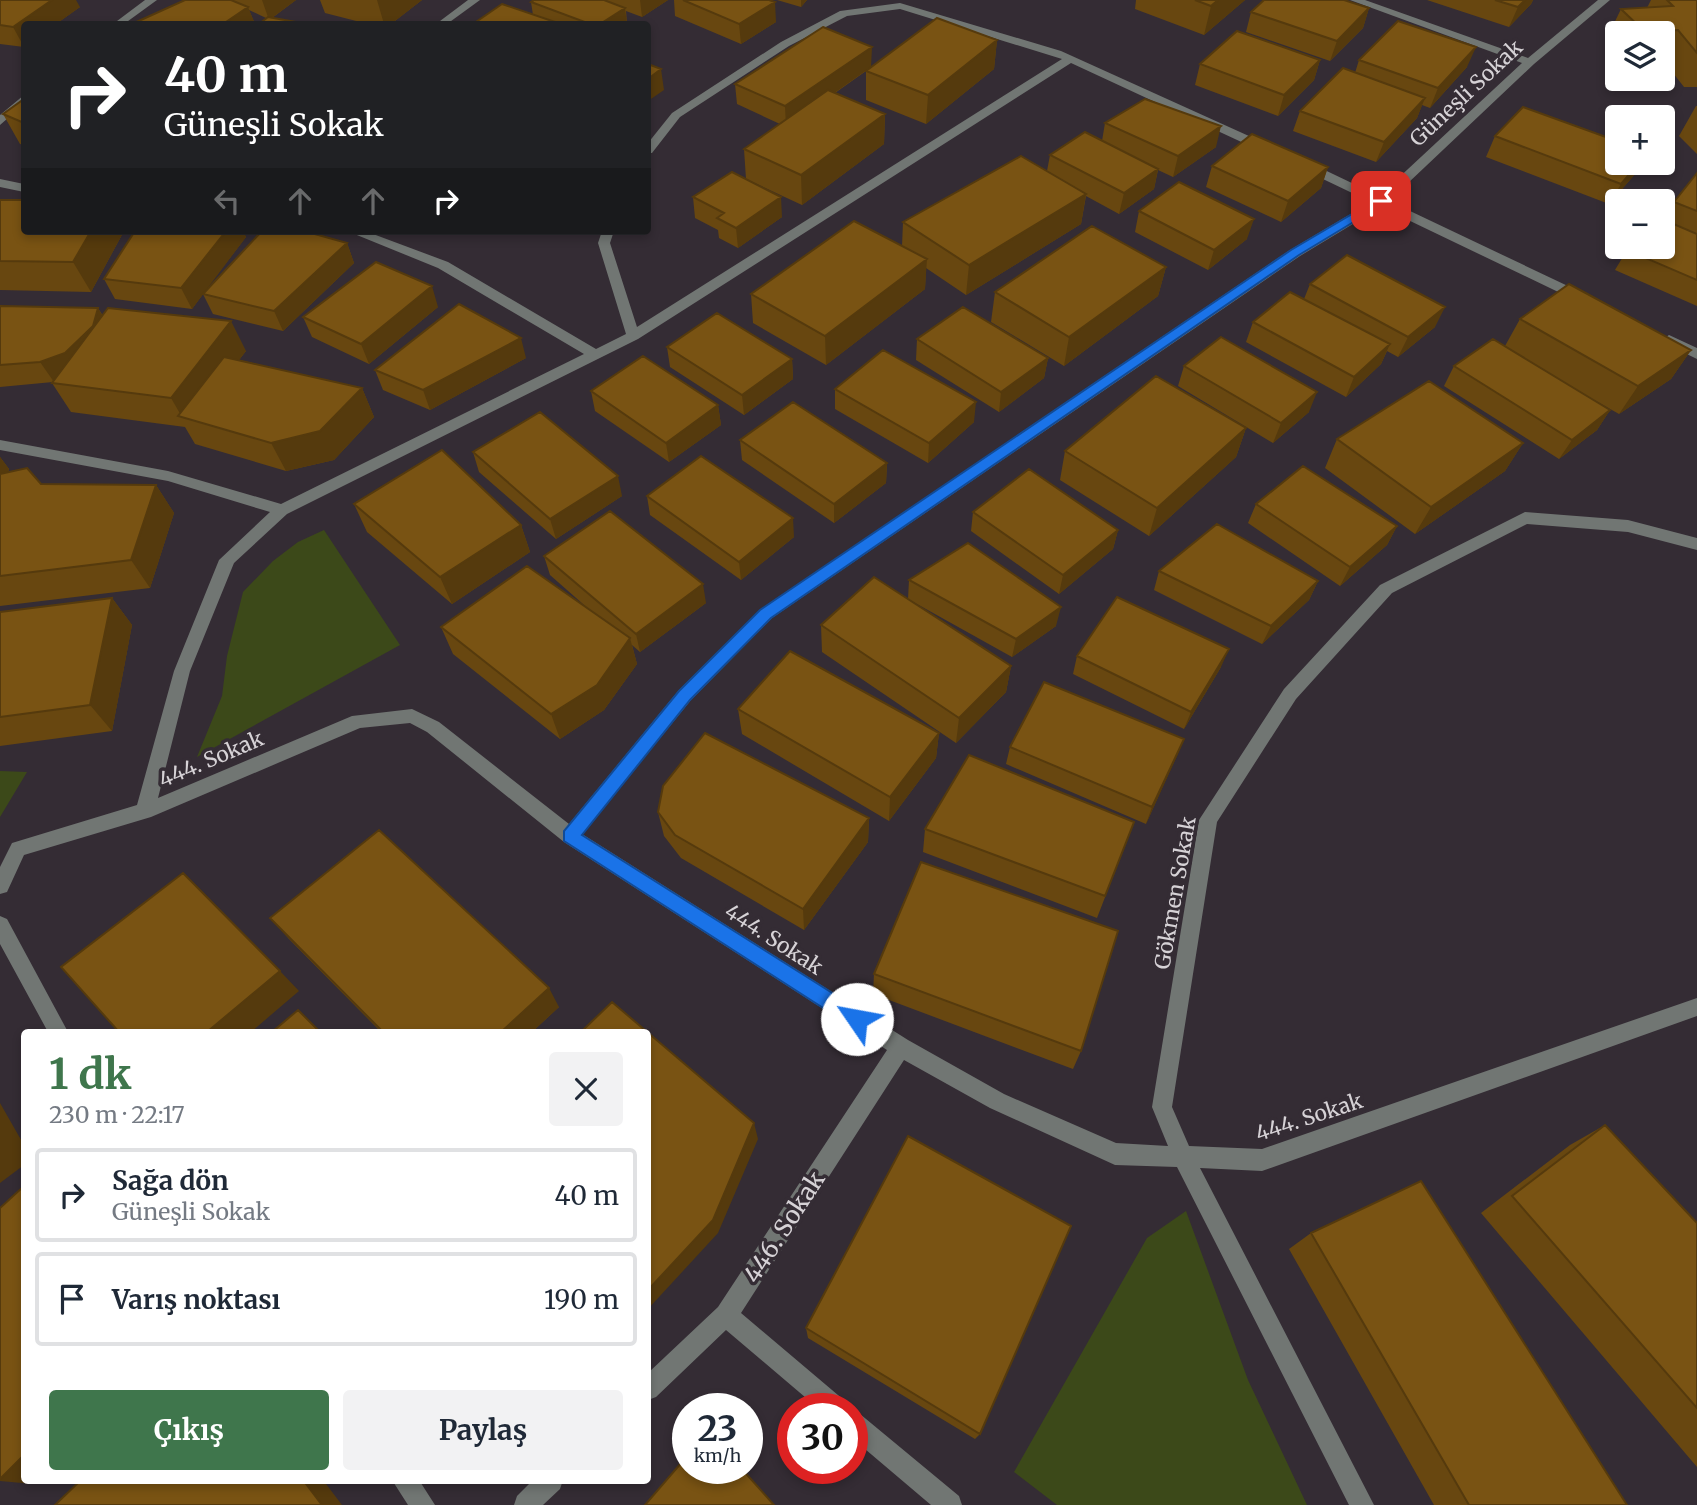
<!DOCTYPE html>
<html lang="tr">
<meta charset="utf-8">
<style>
:root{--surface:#fff;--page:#f2f2f3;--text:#1f2937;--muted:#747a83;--line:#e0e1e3;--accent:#3f764c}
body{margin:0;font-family:Merriweather,serif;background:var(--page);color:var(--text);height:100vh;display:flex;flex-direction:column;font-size:26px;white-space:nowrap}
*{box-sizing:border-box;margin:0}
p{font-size:23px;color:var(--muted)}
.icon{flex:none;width:38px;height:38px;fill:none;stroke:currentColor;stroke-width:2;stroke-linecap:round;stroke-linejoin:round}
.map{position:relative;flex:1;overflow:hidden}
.details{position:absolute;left:21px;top:1029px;width:630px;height:455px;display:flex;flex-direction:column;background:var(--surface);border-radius:7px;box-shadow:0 4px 10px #0003}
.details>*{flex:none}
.top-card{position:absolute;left:21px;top:21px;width:630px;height:214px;border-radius:7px;box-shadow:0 4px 10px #0003;background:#202124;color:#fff;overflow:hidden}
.controls{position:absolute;left:1605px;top:21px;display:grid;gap:14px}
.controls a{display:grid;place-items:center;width:70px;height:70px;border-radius:7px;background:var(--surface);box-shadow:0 4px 10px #0003;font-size:35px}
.speed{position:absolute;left:672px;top:1393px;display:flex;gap:14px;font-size:35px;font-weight:700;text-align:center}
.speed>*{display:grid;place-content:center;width:91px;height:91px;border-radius:50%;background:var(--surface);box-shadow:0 4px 10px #0003;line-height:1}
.speed small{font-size:18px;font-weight:400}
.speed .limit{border:10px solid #d22;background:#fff;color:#111}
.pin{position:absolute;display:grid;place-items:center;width:60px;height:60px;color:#fff;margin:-30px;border-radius:14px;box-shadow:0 4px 10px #0006}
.me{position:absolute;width:77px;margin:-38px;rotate:303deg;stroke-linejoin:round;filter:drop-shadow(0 0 5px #0008)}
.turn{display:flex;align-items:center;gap:24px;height:147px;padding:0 28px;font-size:32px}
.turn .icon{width:91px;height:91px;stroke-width:2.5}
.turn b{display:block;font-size:49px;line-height:60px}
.lanes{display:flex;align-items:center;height:66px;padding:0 28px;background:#0003;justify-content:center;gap:35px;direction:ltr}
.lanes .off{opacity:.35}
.round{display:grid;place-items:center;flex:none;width:74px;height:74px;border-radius:7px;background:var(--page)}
.head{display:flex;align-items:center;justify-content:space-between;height:119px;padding:0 28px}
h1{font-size:42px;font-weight:700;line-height:52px;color:var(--accent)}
.button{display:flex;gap:14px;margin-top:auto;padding:14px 28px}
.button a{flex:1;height:80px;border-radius:7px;background:var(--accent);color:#fff;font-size:28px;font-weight:700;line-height:80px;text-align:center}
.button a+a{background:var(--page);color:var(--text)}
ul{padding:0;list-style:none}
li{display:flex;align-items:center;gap:21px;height:94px;margin:0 14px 10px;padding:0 14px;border:4px solid var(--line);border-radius:7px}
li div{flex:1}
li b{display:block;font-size:26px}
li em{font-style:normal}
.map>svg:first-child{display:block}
.green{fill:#3c4919}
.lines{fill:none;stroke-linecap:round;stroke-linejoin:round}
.minor{fill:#717673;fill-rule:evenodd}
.wall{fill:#684710}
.shaded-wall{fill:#553a0d}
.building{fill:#795313;stroke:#553a0d;stroke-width:2}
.route{fill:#1a73e8;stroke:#114b97;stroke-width:2}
.labels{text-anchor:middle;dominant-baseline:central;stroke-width:7;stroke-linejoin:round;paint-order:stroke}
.street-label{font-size:21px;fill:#d6d2d6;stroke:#342c34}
.near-street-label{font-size:24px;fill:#d6d2d6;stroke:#342c34}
</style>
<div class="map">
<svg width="1697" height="1505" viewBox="0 0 1697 1505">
<rect width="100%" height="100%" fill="#342c34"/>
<!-- green -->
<path class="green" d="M324 530 400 645 197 757 222 696 227 656 243 592 273 561 298 542Z
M0 771 27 772 0 817Z
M1186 1211 1248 1380 1307 1505H1057L1014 1472 1147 1238Z"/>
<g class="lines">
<!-- minor -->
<path class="minor" d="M145 0H157L124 24H113Z
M468 0H480L447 24H436Z
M1350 0H1365L1528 58 1598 0H1610L1534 64 1389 201 1589 296V302H1579L1381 207 1300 256 772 618 691 700 582 834 908 1040 1004 1094 1116 1143 1168 1146 1152 1107 1199 820 1284 689 1380 585 1525 512 1628 520 1697 538V550L1628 532 1527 524 1392 593 1296 699 1217 822 1172 1107 1189 1146 1262 1149 1697 998V1016L1262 1171 1200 1168 1374 1505H1349L1177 1167 1115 1165 990 1108 904 1060 741 1313 845 1401 849 1409H819L726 1330 656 1397 648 1400V1373L718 1307 887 1050 564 842 427 732 410 723 360 728 151 817 24 855 7 892 0 894V867L12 843 137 805 174 671 219 560 270 512 168 481 0 450V440L168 471 281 504 584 354 438 268 347 231H365L448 262 596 349 626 334 598 243 602 231H614L610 243 637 327 1062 59 900 9 847 16 789 46 680 117 652 153H648V143L672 113 781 42 840 11 900 3 1061 51 1271 146V152H1263L1071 63 638 339 287 514 234 563 190 671 158 798 352 716 412 709 439 722 569 824 679 690 760 610 1290 250 1371 202 1302 169V163H1310L1379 196 1522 63Z
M24 95V104L0 125V115Z
M0 179 24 184V192L0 187Z
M1669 335 1697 348V359L1664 343 1662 340Z
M0 916 7 919 68 1032H48L0 944Z
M852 1410 860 1414 959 1496 962 1505H931L852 1438Z
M392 1480H419L435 1505H408Z
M533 1480H563L560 1489 543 1505H514L517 1496Z"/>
</g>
<!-- wall -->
<path class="wall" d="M0 0 80 7 56 24H24V47L0 44Z
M185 0H296L272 18H266L249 10 255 24H132Z
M320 0H422L391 24H368L325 13Z
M534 0H668L642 17 626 11 627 24H473L533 15 531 2Z
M674 0H769L776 22 741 44 675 16Z
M777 0H807L801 7Z
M1136 0H1245L1204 35 1135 9Z
M1427 0H1533L1531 4 1509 27Z
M1651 0H1697V87H1684L1662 59V33H1617V48L1607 38 1621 9 1647 8Z
M1369 8 1363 28 1330 61 1246 32 1251 12Z
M997 40 994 69 926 124 866 100V71L835 93 885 114 884 144 802 205 746 179 744 149 780 124 737 104 735 84 871 67Z
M1320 60 1314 80 1278 116 1195 85 1200 64Z
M1359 60 1467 67 1430 108 1422 105 1417 118 1376 162 1293 131 1300 111 1355 73Z
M24 99V145L20 144 3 114Z
M1696 106H1697V154L1679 136Z
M1105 123 1216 147 1173 177 1158 170 1154 189 1119 214 1086 196 1081 224 966 295 926 268 925 289 826 365 753 323 751 294 902 246 903 222 1047 171 1050 155 1102 141Z
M1495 136 1636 173 1609 204 1486 157Z
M1212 166 1328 167 1321 188 1281 222 1206 187Z
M1697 173V306L1615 270 1627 250 1664 220 1674 202Z
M693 197 782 217 738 248 719 238 718 230 695 218Z
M0 200 124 231 91 292 0 290Z
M1139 211 1247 239 1208 270 1135 232Z
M135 231H243L246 237 203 293 347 243 354 263 283 331 213 314 203 294 192 309 115 299 104 279Z
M1166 267 1158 296 1064 366 991 322 995 292Z
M1310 284 1435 327 1398 357 1387 351 1381 364 1346 397 1246 342 1253 322 1304 299Z
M0 306 98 308 103 316 246 351 239 360 362 388 374 417 334 460 286 471 195 444 185 427 71 412 52 383 53 382 0 387Z
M438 307 369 364 312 337 303 317Z
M1520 319 1691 350 1671 379 1619 414 1589 397 1610 410 1597 430 1559 459 1444 386 1454 366 1505 346Z
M917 339 1048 358 1044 378 999 412 916 360Z
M667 347 792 359 793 379 744 415 670 367Z
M526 358 430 410 383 390 375 370Z
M1184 366 1309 412 1273 443 1178 386Z
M835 389 974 422 928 463 835 409Z
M591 391 718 405 721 425 669 462 595 411Z
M1246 428 1236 457 1149 536 1060 480 1065 451Z
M1337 439 1523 443 1505 471 1415 534 1325 468Z
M740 440 887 463 886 483 834 523 742 460Z
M473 452 622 496 556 539 479 472Z
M0 457 9 469 8 472 41 484 156 485 174 513 150 588 0 606Z
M647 496 794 537 741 580 650 515Z
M354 504 521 525 530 552 452 604 367 532Z
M1256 504 1397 526 1387 545 1340 586 1248 523Z
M973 512 1118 530 1113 549 1059 594 971 531Z
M544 556 706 603 640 652 632 645 637 664 604 710 560 739 453 654 441 627 592 612 550 575Z
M1159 571 1318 581 1309 600 1262 644 1154 590Z
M909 580 1056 626 1012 657 908 599Z
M112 598 132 625 112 731 0 746V612Z
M821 625 1011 666 1006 692 956 743 822 652Z
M1077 656 1221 667 1184 729 1073 674Z
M738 709 939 733 936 758 889 821 742 734Z
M1184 739 1146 824 1006 764 1010 747Z
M658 812 869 818 868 842 804 930 681 858 664 836Z
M1134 822 1097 918 923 852 925 829Z
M270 918 559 1007 532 1032H381L289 939Z
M874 974 1081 1051 1073 1069 873 994Z
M1605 1125 1697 1223V1467L1481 1213 1570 1145Z
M1311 1233 1627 1505H1434L1289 1249Z
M806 1328 980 1434 975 1439 808 1338Z"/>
<!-- shaded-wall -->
<path class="shaded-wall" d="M52 0H76L80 7 56 24H24V47L13 27Z
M262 0H296L269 20Z
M377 0H422L391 24H384Z
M640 0H668L642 17Z
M801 0H807L801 7Z
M1218 0H1245L1204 35 1211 6Z
M1525 0H1533L1531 4 1509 27 1518 7Z
M775 2 776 22 741 44 739 24Z
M248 7 255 24H223Z
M625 8 627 24H600Z
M1369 8 1363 28 1330 61 1337 41Z
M997 40 994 69 926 124 928 95Z
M872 47 871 67 786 127 785 106Z
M1476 47 1467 67 1430 108 1438 88Z
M1320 60 1314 80 1278 116 1284 95Z
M661 69 664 90 648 101V79Z
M1425 98 1417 118 1376 162 1384 142Z
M885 114 884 144 802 205 801 175Z
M1221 126 1216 147 1173 177 1178 156Z
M1639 163H1641L1636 173 1609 204 1621 184Z
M1328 167 1321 188 1281 222 1288 201Z
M1158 169 1154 189 1119 214 1124 193Z
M1086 194 1081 224 966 295 969 265Z
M781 197 782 217 738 248 736 228Z
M1254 219 1247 239 1208 270 1214 250Z
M91 231H124L91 292 73 262Z
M226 231H243L246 237 192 309 181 288Z
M347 243 354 263 283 331 274 311Z
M927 259 925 289 826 365 825 336Z
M1166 267 1158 296 1064 366 1069 337Z
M432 286 438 307 369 364 361 344Z
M1445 307 1435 327 1398 357 1408 337Z
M98 308 110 329 54 382 40 362Z
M231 321 246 351 193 420 182 417 171 398Z
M521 338 526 358 430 410 423 390Z
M1390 344 1381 364 1346 397 1354 377Z
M1691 350 1671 379 1619 414 1638 386Z
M1048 358 1044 378 999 412 1001 392Z
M792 359 793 379 744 415 742 395Z
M362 388 374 417 334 460 286 471 271 443Z
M1317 392 1309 412 1273 443 1281 423Z
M976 402 974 422 928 463 929 443Z
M718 405 721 425 669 462 666 443Z
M1610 410 1597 430 1559 459 1572 440Z
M1246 428 1236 457 1149 536 1157 508Z
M1523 443 1505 471 1415 534 1431 507Z
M0 457 9 469 0 494Z
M887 463 886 483 834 523V504Z
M618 476 622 496 556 539 550 519Z
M156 485 174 513 150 588 131 560Z
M793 518 794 537 741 580 739 562Z
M521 525 530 552 452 604 440 577Z
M1397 526 1387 545 1340 586 1350 567Z
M1118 530 1113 549 1059 594 1063 575Z
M1318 581 1309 600 1262 644 1271 626Z
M703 584 706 603 640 652 636 634Z
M112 598 132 625 112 731 90 705Z
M1061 607 1056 626 1012 657 1016 639Z
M630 638 637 664 604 710 560 739 551 714Z
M1229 649 1221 667 1184 729 1191 712Z
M1011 666 1006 692 956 743 959 718Z
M939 733 936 758 889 821 890 797Z
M1184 739 1177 756 1146 824 1152 807Z
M869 818 868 842 804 930 803 909Z
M280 971 299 991 251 1032H207Z
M549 988 559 1007 532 1032H501Z
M0 1103 24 1145V1165L0 1183Z
M754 1123 758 1139 718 1233 648 1309V1290Z
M24 1455V1480H37L33 1484 0 1481V1479Z
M303 1480H323L342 1505H322Z"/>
<!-- building -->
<path class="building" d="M0 0H52L13 27 0 25Z
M185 0H231L248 7 223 24H132Z
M534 0H604L625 8 600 24H590L531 2Z
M683 0H769L775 2 739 24Z
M1195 0H1218L1211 6Z
M1264 0H1344L1369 8 1337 41 1251 12Z
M1495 0H1525L1518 7Z
M1667 0H1697V53L1678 30 1645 32 1621 9 1673 6Z
M502 4 561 24H473Z
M268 17 307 24H259Z
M937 18 997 40 928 95 866 71Z
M1398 21 1476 47 1438 88 1359 60Z
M823 27 872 47 785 106 735 84Z
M1237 31 1320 60 1284 95 1200 64Z
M648 64 661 69 648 79Z
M1343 68 1425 98 1384 142 1300 111Z
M828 90 885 114 801 175 744 149Z
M24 99V123L3 114Z
M1145 99 1221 126 1178 156 1105 123Z
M1523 107 1617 141V163H1639L1621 184 1495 136Z
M1085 132 1158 169 1124 193 1050 155Z
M1252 134 1328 167 1288 201 1212 166Z
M1021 156 1086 194 969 265 903 222Z
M732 172 781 197 736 228 717 218 724 213 693 197Z
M1697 173V211L1674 202Z
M1179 182 1254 219 1214 250 1139 211Z
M0 200H24V231H91L73 262 0 261Z
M1662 219 1697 234V280L1627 250 1630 247H1662Z
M854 221 927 259 825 336 751 294Z
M1092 226 1166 267 1069 337 995 292Z
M135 231H226L181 288 104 279Z
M262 231H304L347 243 274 311 203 294Z
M1347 255 1445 307 1408 337 1310 284Z
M376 262 432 286 361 344 303 317Z
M1569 284 1691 350 1638 386 1520 319Z
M1290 292 1390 344 1354 377 1253 322Z
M459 304 521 338 423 390 375 370Z
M0 306 98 308 93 326 65 353 40 362 0 365Z
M963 307 1048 358 1001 392 917 339Z
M108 308 231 321 171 398 52 383Z
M717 313 792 359 742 395 667 347Z
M1221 337 1317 392 1281 423 1184 366Z
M1493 339 1610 410 1572 440 1454 366Z
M883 350 976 402 929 443 835 389Z
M643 356 718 405 666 443 591 391Z
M224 357 362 388 320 431 271 443 178 416Z
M1156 376 1246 428 1157 508 1065 451Z
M1429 381 1523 443 1431 507 1337 439Z
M793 402 887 463 834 504 740 440Z
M540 412 618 476 550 519 473 452Z
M442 450 521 525 440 577 354 504Z
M701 456 793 518 739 562 647 496Z
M1303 466 1397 526 1350 567 1256 504Z
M27 468 41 484 156 485 131 560 0 576V474Z
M1029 469 1118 530 1063 575 973 512Z
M610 511 703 584 636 634 544 556Z
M1217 524 1318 581 1271 626 1159 571Z
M968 543 1061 607 1016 639 909 580Z
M527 566 630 638 597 685 551 714 441 627Z
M874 577 1011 666 959 718 821 625Z
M1117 597 1229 649 1191 712 1077 656Z
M112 598 90 705 0 717V612Z
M790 651 939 733 890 797 738 709Z
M1044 682 1184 739 1152 807 1010 747Z
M705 733 869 818 803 909 675 835 658 812 663 786Z
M969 755 1134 822 1105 896 925 829Z
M379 830 549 988 501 1032H383L270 918Z
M921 862 1118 931 1081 1051 874 974Z
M183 873 280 971 207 1032H119L61 967Z
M612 1002 754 1123 713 1220 648 1290V1032H581Z
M298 1010 320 1032H272Z
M1605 1125 1697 1223V1408L1512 1196Z
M908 1136 1071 1226 980 1434 806 1328Z
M1421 1181 1627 1505H1469L1311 1233Z
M24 1186V1455L0 1479V1208Z
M688 1455V1468H741L774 1505H645Z
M81 1480H303L322 1505H55Z"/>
<!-- route -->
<path class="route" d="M1381 197 1387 201 1385 203 1299 255 771 618 690 700 582 835 864 1013 866 1019 864 1026 857 1028 851 1026 564 841V831L679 691 760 610 1291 250Z"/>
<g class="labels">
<!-- street labels -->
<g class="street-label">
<text transform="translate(1466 93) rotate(-43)">Güneşli Sokak</text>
<text transform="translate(211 759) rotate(-23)">444. Sokak</text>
<text transform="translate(1175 893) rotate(-80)">Gökmen Sokak</text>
<text transform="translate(774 939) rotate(33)">444. Sokak</text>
<text transform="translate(1309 1117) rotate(-18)">444. Sokak</text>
</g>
<!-- near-street labels -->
<g class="near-street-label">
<text transform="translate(784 1227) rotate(-57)">446. Sokak</text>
</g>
</g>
</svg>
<div class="controls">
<a><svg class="icon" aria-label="layers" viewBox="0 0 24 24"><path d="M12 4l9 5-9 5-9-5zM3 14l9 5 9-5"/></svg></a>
<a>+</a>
<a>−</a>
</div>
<div class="speed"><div>23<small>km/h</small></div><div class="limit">30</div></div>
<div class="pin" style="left:1381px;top:201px;background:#d93025"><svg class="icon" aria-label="arrive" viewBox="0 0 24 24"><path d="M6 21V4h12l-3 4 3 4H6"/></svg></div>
<svg class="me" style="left:857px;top:1019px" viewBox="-20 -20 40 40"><circle r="19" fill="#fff"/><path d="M0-13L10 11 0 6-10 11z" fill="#1a73e8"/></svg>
<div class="top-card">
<div class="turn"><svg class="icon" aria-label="right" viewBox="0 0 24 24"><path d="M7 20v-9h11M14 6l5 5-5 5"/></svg><div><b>40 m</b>Güneşli Sokak</div></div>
<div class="lanes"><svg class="icon off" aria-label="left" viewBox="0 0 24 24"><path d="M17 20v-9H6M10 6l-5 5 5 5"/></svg><svg class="icon off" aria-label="ahead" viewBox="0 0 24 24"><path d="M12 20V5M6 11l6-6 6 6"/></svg><svg class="icon off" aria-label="ahead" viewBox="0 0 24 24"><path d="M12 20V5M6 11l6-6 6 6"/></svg><svg class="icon" aria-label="right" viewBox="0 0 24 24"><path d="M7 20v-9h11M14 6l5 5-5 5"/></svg></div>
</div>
<section class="details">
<div class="head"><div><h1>1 dk</h1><p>230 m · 22:17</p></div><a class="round"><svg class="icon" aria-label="close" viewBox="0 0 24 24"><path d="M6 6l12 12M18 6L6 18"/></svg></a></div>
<ul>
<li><svg class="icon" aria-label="right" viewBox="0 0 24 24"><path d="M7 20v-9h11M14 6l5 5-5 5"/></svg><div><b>Sağa dön</b><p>Güneşli Sokak</p></div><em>40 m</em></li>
<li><svg class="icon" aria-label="arrive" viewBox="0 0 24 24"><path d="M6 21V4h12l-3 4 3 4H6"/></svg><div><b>Varış noktası</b></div><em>190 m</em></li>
</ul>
<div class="button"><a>Çıkış</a><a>Paylaş</a></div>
</section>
</div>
